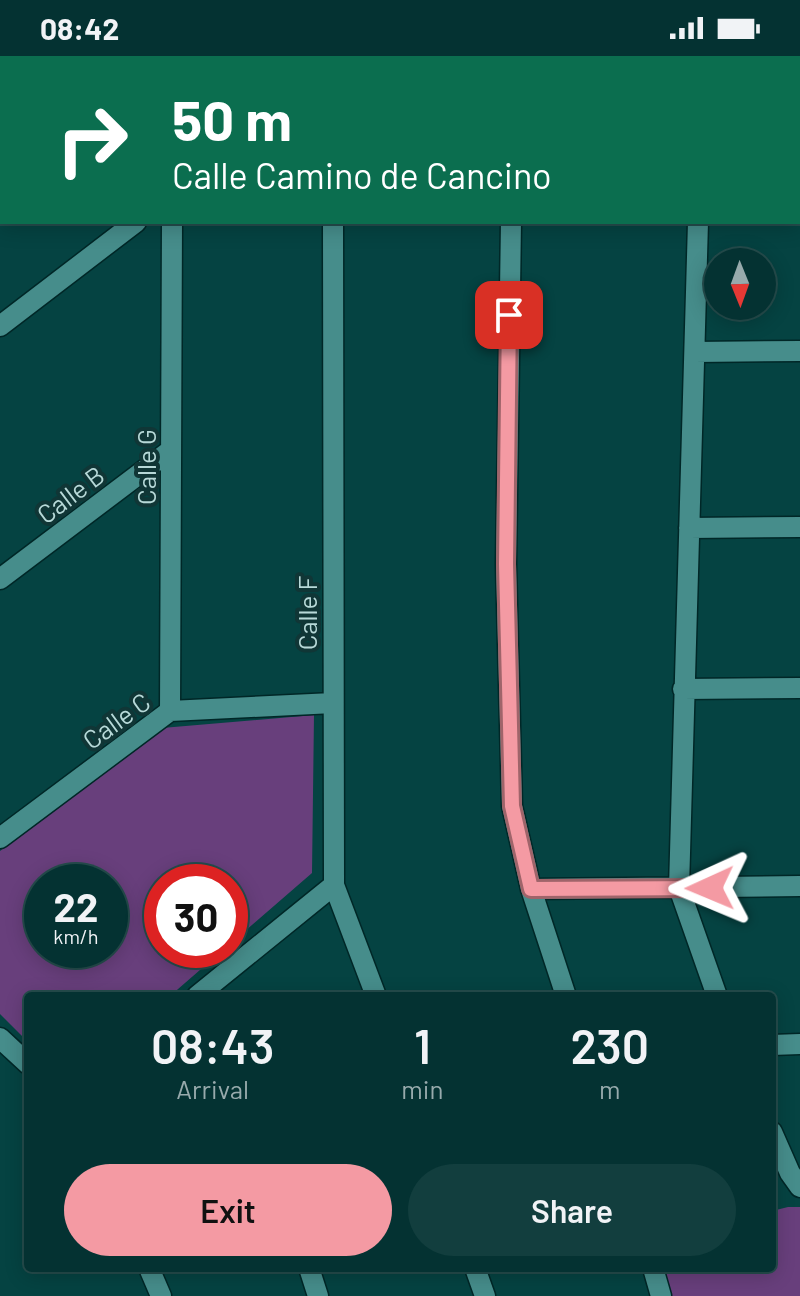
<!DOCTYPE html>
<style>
:root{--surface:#043232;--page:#123e3e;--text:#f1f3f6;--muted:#97aaac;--line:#254d4d;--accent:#f49aa3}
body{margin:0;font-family:Barlow,sans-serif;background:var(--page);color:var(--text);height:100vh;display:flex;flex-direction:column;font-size:30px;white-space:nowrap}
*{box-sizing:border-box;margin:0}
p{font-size:26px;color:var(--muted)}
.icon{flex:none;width:44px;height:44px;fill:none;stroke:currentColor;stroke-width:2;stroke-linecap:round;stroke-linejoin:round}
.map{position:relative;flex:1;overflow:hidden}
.drawer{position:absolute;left:24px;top:936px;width:752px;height:280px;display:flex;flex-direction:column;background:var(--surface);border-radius:8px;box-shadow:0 4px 20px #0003,0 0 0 2px var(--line)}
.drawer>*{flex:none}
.guide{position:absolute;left:0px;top:0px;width:800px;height:168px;box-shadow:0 4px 20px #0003,0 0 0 2px var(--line);background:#0b6e4f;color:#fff;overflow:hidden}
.needle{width:52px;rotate:179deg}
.tools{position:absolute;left:704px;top:192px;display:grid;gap:16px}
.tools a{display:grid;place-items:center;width:72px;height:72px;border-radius:50%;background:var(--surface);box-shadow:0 4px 20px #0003,0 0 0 2px var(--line);font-size:40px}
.speed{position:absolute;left:24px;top:808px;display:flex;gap:16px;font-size:40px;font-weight:700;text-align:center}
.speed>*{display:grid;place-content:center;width:104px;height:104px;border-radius:50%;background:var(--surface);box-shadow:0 4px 20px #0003,0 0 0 2px var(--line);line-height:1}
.speed small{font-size:20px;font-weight:400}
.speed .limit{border:12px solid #d22;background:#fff;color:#111}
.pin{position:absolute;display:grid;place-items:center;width:68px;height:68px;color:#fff;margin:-34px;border-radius:16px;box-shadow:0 4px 12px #0006}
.me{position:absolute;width:88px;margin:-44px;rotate:269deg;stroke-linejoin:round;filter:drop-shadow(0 0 6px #0008)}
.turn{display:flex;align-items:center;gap:28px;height:168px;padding:0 40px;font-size:36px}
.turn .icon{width:104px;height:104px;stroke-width:2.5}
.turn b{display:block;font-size:56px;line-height:68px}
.eta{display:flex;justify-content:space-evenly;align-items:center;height:136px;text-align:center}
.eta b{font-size:48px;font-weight:600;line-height:56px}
.cta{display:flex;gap:16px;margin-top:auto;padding:16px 40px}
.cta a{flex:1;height:92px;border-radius:48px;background:var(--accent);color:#111;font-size:32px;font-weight:600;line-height:92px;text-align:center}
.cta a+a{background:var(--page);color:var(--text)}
.status{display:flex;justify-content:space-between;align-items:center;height:56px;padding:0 40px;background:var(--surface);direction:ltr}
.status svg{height:22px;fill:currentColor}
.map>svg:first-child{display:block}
.green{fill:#683f7c;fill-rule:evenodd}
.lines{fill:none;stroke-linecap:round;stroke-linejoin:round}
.service-casing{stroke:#002727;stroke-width:13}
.minor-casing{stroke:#002727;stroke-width:23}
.service{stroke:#468d8b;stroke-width:10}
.minor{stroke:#468d8b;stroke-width:20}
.route-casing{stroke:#9f646a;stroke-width:20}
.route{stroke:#f49aa3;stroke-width:14}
.labels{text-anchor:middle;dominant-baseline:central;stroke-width:8;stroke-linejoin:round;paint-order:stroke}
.street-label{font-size:26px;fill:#b7d9d8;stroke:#103636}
</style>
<div class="status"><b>08:42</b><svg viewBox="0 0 49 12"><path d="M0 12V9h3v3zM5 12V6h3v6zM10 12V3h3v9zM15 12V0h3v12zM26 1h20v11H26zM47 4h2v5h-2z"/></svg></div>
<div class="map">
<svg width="800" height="1240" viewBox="0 0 800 1240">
<rect width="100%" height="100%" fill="#054342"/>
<!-- green -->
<path class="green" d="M314 659 312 817 230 888V826H162V894H223L170 940H28V986L0 958V795L162 672ZM42 826H110V894H42Z
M788 1151H800V1240H667L659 1212H772V1155Z"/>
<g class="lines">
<!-- service casing -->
<g class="service-casing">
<path id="service" d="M19 0 20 2"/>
</g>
<!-- minor casing -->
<g class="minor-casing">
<path id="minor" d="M510 0V2
M360 2 362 0
M703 2 704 0
M798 112H800
M333 166 334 829 376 940
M511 166 506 508 512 750 531 833 566 940
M698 166 679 832 717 940
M0 270 136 166
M695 296 800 295
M689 472 800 471
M0 523 171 394
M683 633 800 632
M170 655 172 166
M0 782 170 655 333 647
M531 833 800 830
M197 940 334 829
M0 982 28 1008
M772 989 800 988
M772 1076 790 1117 800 1131
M149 1212 161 1240
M309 1212 318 1240
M475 1212 485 1240
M653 1212 661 1240"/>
</g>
<!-- service -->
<use href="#service" class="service"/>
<!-- minor -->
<use href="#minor" class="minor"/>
</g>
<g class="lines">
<!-- route casing -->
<g class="route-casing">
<path id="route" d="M509 259 506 508 512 750 531 833 710 832"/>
</g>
<!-- route -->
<use href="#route" class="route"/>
</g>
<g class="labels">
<!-- street labels -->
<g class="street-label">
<text transform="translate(145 411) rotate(-90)">Calle G</text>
<text transform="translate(70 438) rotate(-37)">Calle B</text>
<text transform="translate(306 557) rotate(-90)">Calle F</text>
<text transform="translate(116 664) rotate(-36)">Calle C</text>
</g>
</g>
</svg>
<div class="tools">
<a><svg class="needle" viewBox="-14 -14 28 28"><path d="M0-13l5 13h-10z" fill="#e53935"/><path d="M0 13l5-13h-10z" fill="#97aaac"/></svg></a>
</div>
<div class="speed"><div>22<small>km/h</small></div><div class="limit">30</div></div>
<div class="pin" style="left:509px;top:259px;background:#d93025"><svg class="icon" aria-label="arrive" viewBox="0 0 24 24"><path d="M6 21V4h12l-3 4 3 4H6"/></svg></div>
<svg class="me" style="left:710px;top:832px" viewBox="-20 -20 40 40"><path d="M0-17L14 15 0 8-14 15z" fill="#f49aa3" stroke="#fff" stroke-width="4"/></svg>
<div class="guide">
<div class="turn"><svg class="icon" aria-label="right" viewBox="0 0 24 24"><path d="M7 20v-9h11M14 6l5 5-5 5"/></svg><div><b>50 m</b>Calle Camino de Cancino</div></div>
</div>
<section class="drawer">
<div class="eta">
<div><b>08:43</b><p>Arrival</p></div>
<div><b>1</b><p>min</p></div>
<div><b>230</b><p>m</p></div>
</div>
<div class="cta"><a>Exit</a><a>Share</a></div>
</section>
</div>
